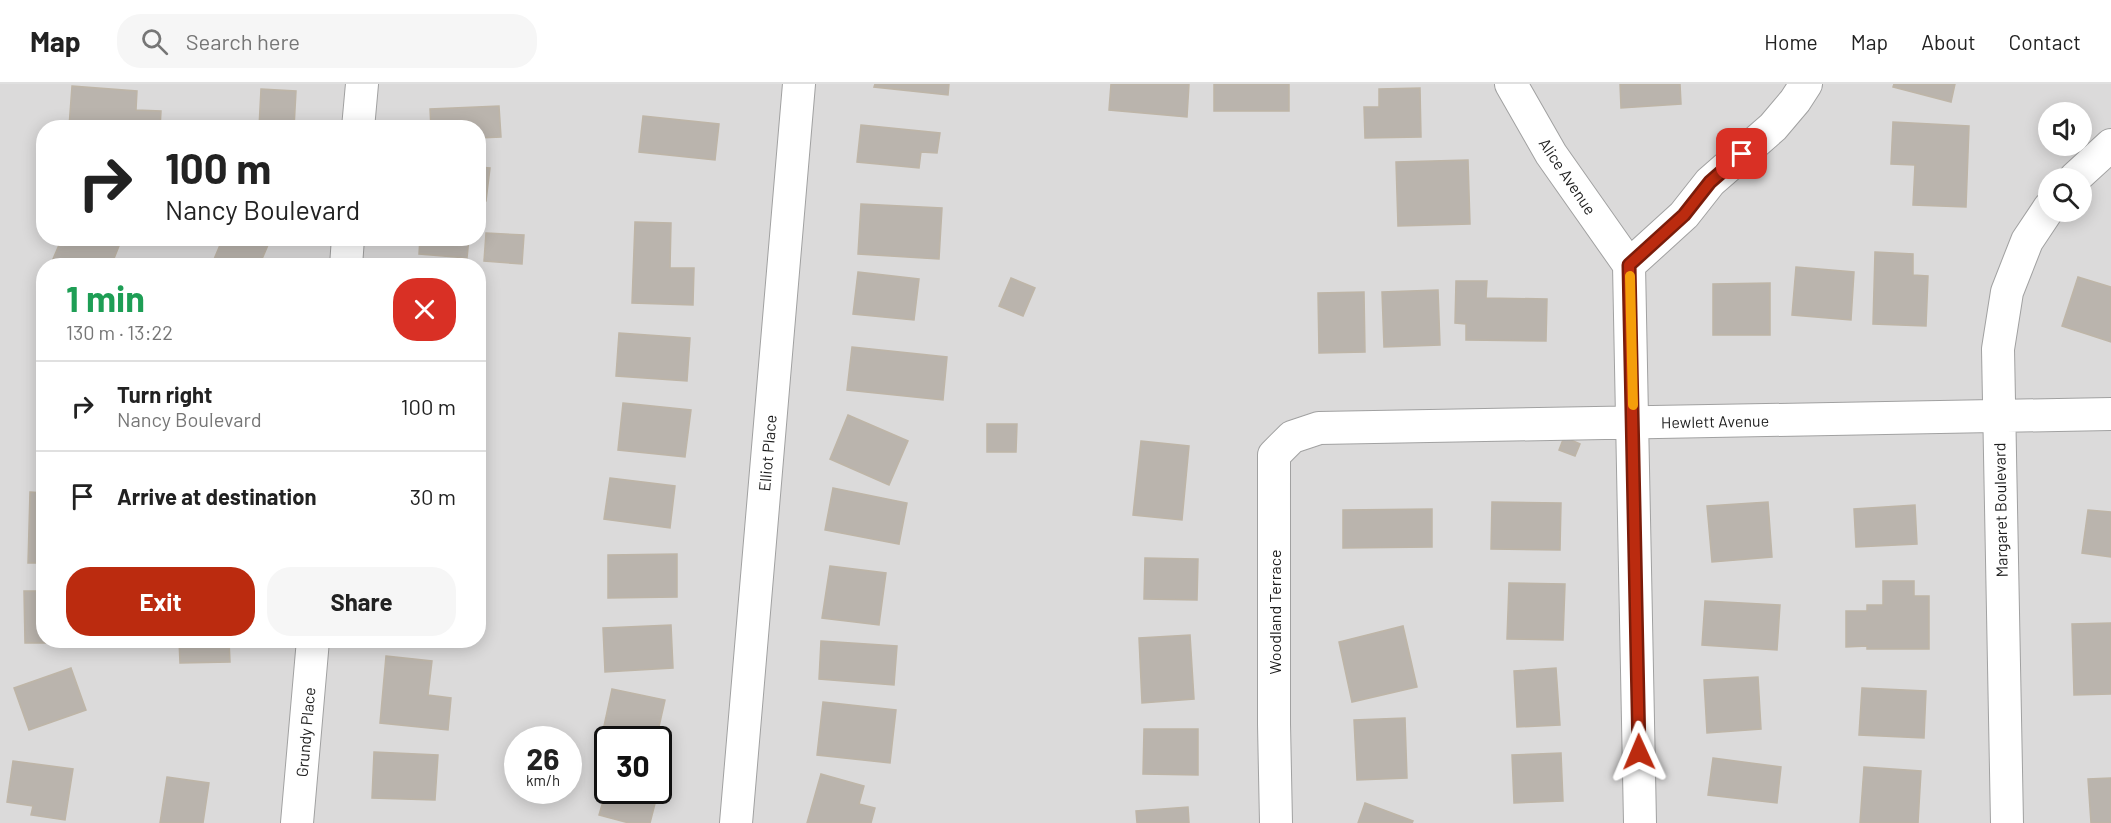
<!DOCTYPE html>
<meta charset="utf-8">
<style>
:root{--surface:#fff;--page:#f6f6f6;--text:#222;--muted:#767676;--line:#e0e0e0;--accent:#bb2b0f}
body{margin:0;font-family:Barlow,sans-serif;background:var(--page);color:var(--text);height:100vh;display:flex;flex-direction:column;font-size:22px;white-space:nowrap}
*{box-sizing:border-box;margin:0}
p{font-size:20px;color:var(--muted)}
.icon{flex:none;width:33px;height:33px;fill:none;stroke:currentColor;stroke-width:2;stroke-linecap:round;stroke-linejoin:round}
.map{position:relative;flex:1;overflow:hidden}
.side{position:absolute;left:36px;top:174px;width:450px;height:390px;display:flex;flex-direction:column;background:var(--surface);border-radius:24px;box-shadow:0 3px 15px #0003}
.side>*{flex:none}
.guide{position:absolute;left:36px;top:36px;width:450px;height:126px;border-radius:24px;box-shadow:0 3px 15px #0003;background:#fff;color:var(--text);overflow:hidden}
.buttons{position:absolute;left:2038px;top:18px;display:grid;gap:12px}
.buttons a{display:grid;place-items:center;width:54px;height:54px;border-radius:50%;background:var(--surface);box-shadow:0 3px 15px #0003;font-size:30px}
.speed{position:absolute;left:504px;top:642px;display:flex;gap:12px;font-size:30px;font-weight:700;text-align:center}
.speed>*{display:grid;place-content:center;width:78px;height:78px;border-radius:50%;background:var(--surface);box-shadow:0 3px 15px #0003;line-height:1}
.speed small{font-size:15px;font-weight:400}
.speed .limit{border:3px solid #111;border-radius:9px;background:#fff;color:#111}
.pin{position:absolute;display:grid;place-items:center;width:51px;height:51px;color:#fff;margin:-26px;border-radius:12px;box-shadow:0 3px 9px #0006}
.me{position:absolute;width:66px;margin:-33px;rotate:359deg;stroke-linejoin:round;filter:drop-shadow(0 0 4px #0008)}
.turn{display:flex;align-items:center;gap:21px;height:126px;padding:0 30px;font-size:27px}
.turn .icon{width:78px;height:78px;stroke-width:2.5}
.turn b{display:block;font-size:42px;line-height:51px}
.round{display:grid;place-items:center;flex:none;width:63px;height:63px;border-radius:24px;background:var(--page)}
.head{display:flex;align-items:center;justify-content:space-between;height:102px;padding:0 30px}
h1{font-size:36px;font-weight:700;line-height:45px;color:#1e9e55}
.primary-button{display:flex;gap:12px;margin-top:auto;padding:12px 30px}
.primary-button a{flex:1;height:69px;border-radius:24px;background:var(--accent);color:#fff;font-size:24px;font-weight:700;line-height:69px;text-align:center}
.primary-button a+a{background:var(--page);color:var(--text)}
ul{padding:0;list-style:none}
li{display:flex;align-items:center;gap:18px;height:90px;padding:0 30px;border-top:2px solid var(--line)}
li div{flex:1}
li b{display:block;font-size:22px}
li em{font-style:normal}
header{display:flex;align-items:center;gap:36px;box-sizing:border-box;height:84px;padding:0 30px;background:var(--surface);border-bottom:2px solid var(--line)}
header strong{font-size:28px}
nav{display:flex;gap:33px;margin-inline-start:auto;font-size:21px}
.search{width:420px;height:54px;background:var(--page);display:flex;align-items:center;gap:15px;box-sizing:border-box;padding:0 21px;border-radius:24px;color:var(--muted);font-size:22px}
.map>svg:first-child{display:block}
.residential{fill:#dbdada;fill-rule:evenodd}
.building{fill:#bab4ad;stroke:#beb5a7;stroke-width:1.5}
.lines{fill:none;stroke-linecap:round;stroke-linejoin:round}
.minor-casing{stroke:#a1a1a1;stroke-width:34}
.minor{stroke:#fff;stroke-width:32}
.route-casing{stroke:#7a1c0a;stroke-width:15}
.route{stroke:#bb2b0f;stroke-width:10}
.slow{stroke:#f59e0b;stroke-width:10}
.labels{text-anchor:middle;dominant-baseline:central;stroke-width:5;stroke-linejoin:round;paint-order:stroke}
.street-label{font-size:16px;fill:#1d1d1d;stroke:#fff}
</style>
<header>
<strong>Map</strong>
<div class="search"><svg class="icon" aria-label="search" viewBox="0 0 24 24"><circle cx="10" cy="10" r="6"/><path d="M15 15l6 6"/></svg>Search here</div>
<nav><a>Home</a><a>Map</a><a>About</a><a>Contact</a></nav>
</header>
<div class="map">
<svg width="2111" height="739" viewBox="0 0 2111 739">
<rect width="100%" height="100%" fill="#edece3"/>
<!-- residential -->
<path class="residential" d="M0 0H2111V739H0ZM2049 28H2082V62H2049ZM44 44H478V154H44ZM2049 94H2082V128H2049ZM44 182H478V556H44ZM518 656H568V706H518ZM608 656H658V706H608Z"/>
<!-- building -->
<path class="building" d="M875 0H949L948 11 874 3Z
M1111 0H1189L1187 33 1109 26Z
M1214 0H1289V27H1214Z
M1620 0H1680L1681 20 1621 24Z
M1894 0H1955L1951 18 1893 3Z
M72 2 137 7 136 26 161 27 160 44 69 43Z
M1420 4 1421 53 1365 54 1364 23H1379V5Z
M261 5 296 7 294 44H259Z
M499 22 501 53 478 54V44H431L430 25Z
M643 32 719 40 715 76 639 68Z
M1893 38 1969 42 1966 123 1913 121 1915 81 1891 80Z
M861 41 940 49 937 69 921 68 919 84 857 78Z
M1468 76 1470 140 1398 142 1396 78Z
M478 83 490 84 486 117 478 116Z
M861 120 942 124 939 175 858 170Z
M635 138 671 139 670 184H694L693 221 632 219Z
M486 149 524 151 522 180 484 177Z
M62 154H101L119 162 111 182H50Z
M223 154H271L259 182H216L212 180Z
M420 154H469L467 174 419 170Z
M1875 168 1913 170V191L1928 192 1926 242 1873 240Z
M1796 183 1854 188 1851 236 1792 231Z
M858 188 919 195 914 236 853 230Z
M2078 193 2111 203V258L2062 242Z
M1011 194 1035 204 1023 232 999 222Z
M1456 197H1487L1486 214 1547 215 1546 257 1466 256V240L1455 239Z
M478 199 485 200 478 232Z
M1770 199V251H1713V200Z
M1438 206 1440 261 1384 263 1382 208Z
M1364 208 1365 268 1319 269 1318 209Z
M619 249 690 254 687 297 616 292Z
M852 263 947 273 943 316 847 306Z
M42 319H44V380L38 379Z
M623 319 691 326 685 373 618 366Z
M848 331 908 357 889 401 830 375Z
M987 340H1017L1016 368H987Z
M1564 353 1580 360 1575 372 1559 366Z
M1141 357 1189 362 1182 436 1133 431Z
M610 394 675 402 670 444 604 435Z
M833 404 907 419 899 460 825 446Z
M30 408 44 409V479H28Z
M1492 418 1561 419 1560 466 1491 465Z
M1768 418 1772 473 1712 478 1707 422Z
M1915 421 1917 460 1856 463 1854 425Z
M1432 425V463L1343 464V426Z
M2088 426 2111 428V473L2082 469Z
M677 470V513L608 514V471Z
M1145 474 1198 475 1197 516 1144 515Z
M830 482 886 489 879 541 822 534Z
M1883 497H1914V512H1929V565H1867V562L1846 563V527H1867V521H1883Z
M1509 499 1565 500 1563 556 1507 555Z
M24 507H44V556H72V559H25Z
M1705 517 1780 521 1777 566 1702 561Z
M2111 539V610L2074 611 2072 540Z
M671 541 673 584 605 588 603 544Z
M1403 542 1417 603 1352 618 1339 558Z
M1190 551 1194 615 1142 619 1139 554Z
M179 556H229L230 578 180 579Z
M821 557 897 562 894 601 819 595Z
M386 572 432 577 428 611 451 614 448 646 380 639Z
M71 584 86 626 29 646 14 604Z
M1556 584 1560 641 1517 643 1514 587Z
M1758 593 1761 645 1707 649 1704 596Z
M1862 604 1926 607 1924 654 1859 651Z
M612 605 665 616 656 656H601Z
M823 618 896 626 890 679 817 671Z
M1405 634 1407 694 1357 696 1354 636Z
M1144 645H1198V691L1143 690Z
M374 668 438 671 435 716 372 714Z
M1561 669 1563 717 1514 719 1512 671Z
M1713 674 1781 683 1777 719 1708 711Z
M13 677 73 685 65 736 31 731 33 722 7 718Z
M1864 683 1921 687 1918 739H1860Z
M821 690 864 702 859 720 875 724 871 739H807Z
M167 693 209 699 203 739H160Z
M2111 694V739H2091L2088 695Z
M608 700V706H658L659 704 650 739H629L599 731Z
M1365 719 1413 737 1412 739H1358Z
M1188 723 1189 739H1137L1136 727Z"/>
<g class="lines">
<!-- minor casing -->
<g class="minor-casing">
<path id="minor" d="M1511 0 1551 70 1629 181
M358 44 362 0
M2075 94 2111 61
M346 182 348 154
M297 739 313 556
M736 739 799 0
M1276 739 1274 640V371L1292 353 1319 344 2111 330
M1640 739 1629 181 1684 131 1710 98 1773 43 1795 17 1806 0
M2007 739 1998 265 2007 208 2027 157 2049 124"/>
</g>
<!-- minor -->
<use href="#minor" class="minor"/>
</g>
<g class="lines">
<!-- route casing -->
<g class="route-casing">
<path id="route" d="M1639 668 1629 181 1684 131 1710 98 1742 70"/>
</g>
<!-- route -->
<use href="#route" class="route"/>
<!-- slow -->
<path class="slow" d="M1630 192 1633 321"/>
</g>
<g class="labels">
<!-- street labels -->
<g class="street-label">
<text transform="translate(1568 92) rotate(56)">Alice Avenue</text>
<text transform="translate(1715 337) rotate(-1)">Hewlett Avenue</text>
<text transform="translate(767 369) rotate(-85)">Elliot Place</text>
<text transform="translate(2000 426) rotate(-91)">Margaret Boulevard</text>
<text transform="translate(1274 528) rotate(-90)">Woodland Terrace</text>
<text transform="translate(305 648) rotate(-85)">Grundy Place</text>
</g>
</g>
</svg>
<div class="buttons">
<a><svg class="icon" aria-label="sound" viewBox="0 0 24 24"><path d="M4 9h4l5-4v14l-5-4H4zM17 9q2 3 0 6"/></svg></a>
<a><svg class="icon" aria-label="search" viewBox="0 0 24 24"><circle cx="10" cy="10" r="6"/><path d="M15 15l6 6"/></svg></a>
</div>
<div class="speed"><div>26<small>km/h</small></div><div class="limit">30</div></div>
<div class="pin" style="left:1742px;top:70px;background:#d93025"><svg class="icon" aria-label="arrive" viewBox="0 0 24 24"><path d="M6 21V4h12l-3 4 3 4H6"/></svg></div>
<svg class="me" style="left:1639px;top:668px" viewBox="-20 -20 40 40"><path d="M0-17L14 15 0 8-14 15z" fill="#bb2b0f" stroke="#fff" stroke-width="4"/></svg>
<div class="guide">
<div class="turn"><svg class="icon" aria-label="right" viewBox="0 0 24 24"><path d="M7 20v-9h11M14 6l5 5-5 5"/></svg><div><b>100 m</b>Nancy Boulevard</div></div>
</div>
<section class="side">
<div class="head"><div><h1>1 min</h1><p>130 m · 13:22</p></div><a class="round" style="background:#d93025;color:#fff"><svg class="icon" aria-label="close" viewBox="0 0 24 24"><path d="M6 6l12 12M18 6L6 18"/></svg></a></div>
<ul>
<li><svg class="icon" aria-label="right" viewBox="0 0 24 24"><path d="M7 20v-9h11M14 6l5 5-5 5"/></svg><div><b>Turn right</b><p>Nancy Boulevard</p></div><em>100 m</em></li>
<li><svg class="icon" aria-label="arrive" viewBox="0 0 24 24"><path d="M6 21V4h12l-3 4 3 4H6"/></svg><div><b>Arrive at destination</b></div><em>30 m</em></li>
</ul>
<div class="primary-button"><a>Exit</a><a>Share</a></div>
</section>
</div>
